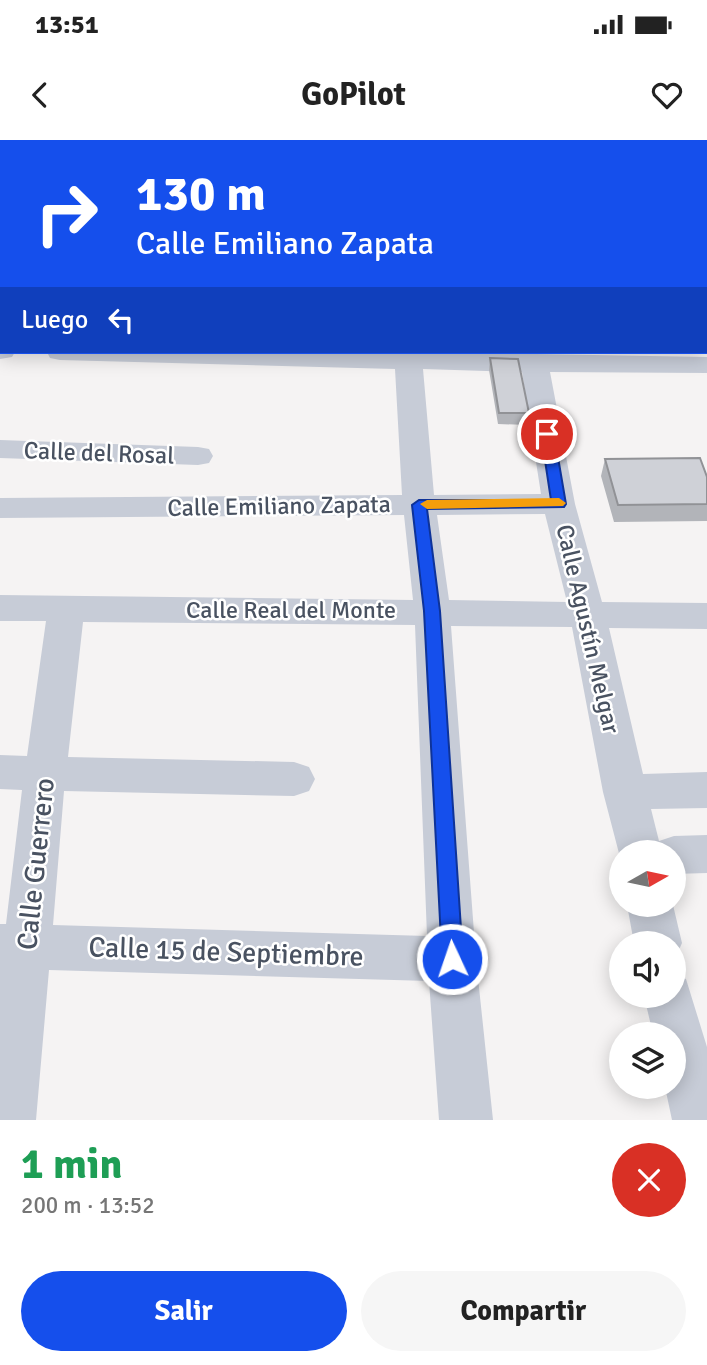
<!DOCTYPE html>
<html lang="es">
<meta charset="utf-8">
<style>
:root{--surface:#fff;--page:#f6f6f6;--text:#222;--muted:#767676;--accent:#154fec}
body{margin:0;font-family:Signika,sans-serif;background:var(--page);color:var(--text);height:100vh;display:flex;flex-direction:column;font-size:26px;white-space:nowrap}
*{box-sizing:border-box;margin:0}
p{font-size:23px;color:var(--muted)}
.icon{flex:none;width:38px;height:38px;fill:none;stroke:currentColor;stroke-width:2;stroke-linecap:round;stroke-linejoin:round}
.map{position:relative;height:980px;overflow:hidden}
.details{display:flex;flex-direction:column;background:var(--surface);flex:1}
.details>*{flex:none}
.guide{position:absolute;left:0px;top:0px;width:707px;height:214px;box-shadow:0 4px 18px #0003;background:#154fec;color:#fff;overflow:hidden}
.needle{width:46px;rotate:81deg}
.tools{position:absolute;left:609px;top:700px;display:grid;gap:14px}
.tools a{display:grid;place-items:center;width:77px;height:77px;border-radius:50%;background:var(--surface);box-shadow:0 4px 18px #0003;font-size:35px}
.pin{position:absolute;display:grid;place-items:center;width:60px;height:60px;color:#fff;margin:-30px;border:4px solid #fff;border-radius:50%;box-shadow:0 2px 7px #0007}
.me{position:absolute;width:77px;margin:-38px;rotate:357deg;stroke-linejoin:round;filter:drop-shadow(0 0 5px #0008)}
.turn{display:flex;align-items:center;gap:24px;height:147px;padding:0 21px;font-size:32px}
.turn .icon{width:91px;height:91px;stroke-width:2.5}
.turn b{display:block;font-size:49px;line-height:60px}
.then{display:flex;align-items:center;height:66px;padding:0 21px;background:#0003;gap:14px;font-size:26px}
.round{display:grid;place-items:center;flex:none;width:74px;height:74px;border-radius:37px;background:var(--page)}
.head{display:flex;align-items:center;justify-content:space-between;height:119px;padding:0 21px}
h1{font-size:42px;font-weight:800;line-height:52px;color:#1e9e55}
.cta{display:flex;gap:14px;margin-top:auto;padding:14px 21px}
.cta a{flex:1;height:80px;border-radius:42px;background:var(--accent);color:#fff;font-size:28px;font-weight:800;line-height:80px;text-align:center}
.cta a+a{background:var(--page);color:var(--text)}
.status{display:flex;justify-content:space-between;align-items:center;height:49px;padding:0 35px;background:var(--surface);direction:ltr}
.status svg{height:19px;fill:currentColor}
header{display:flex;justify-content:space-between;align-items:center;height:91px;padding:0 21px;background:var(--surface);font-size:32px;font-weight:800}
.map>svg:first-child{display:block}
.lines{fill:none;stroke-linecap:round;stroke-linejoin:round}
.minor{fill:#c7ccd7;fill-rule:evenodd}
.wall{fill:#b2b4b9}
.building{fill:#cfd1d7;stroke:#919296;stroke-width:2}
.route{fill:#154fec;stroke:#0e3399;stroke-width:2}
.slow{fill:#f59e0b}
.labels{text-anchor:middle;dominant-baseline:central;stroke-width:5;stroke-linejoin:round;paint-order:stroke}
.street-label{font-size:24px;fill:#495261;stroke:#fff}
.near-street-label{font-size:28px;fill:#495261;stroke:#fff}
</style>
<div class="status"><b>13:51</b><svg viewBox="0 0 49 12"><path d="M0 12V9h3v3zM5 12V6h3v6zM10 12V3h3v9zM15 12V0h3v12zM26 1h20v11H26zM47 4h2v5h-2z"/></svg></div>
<header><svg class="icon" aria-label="back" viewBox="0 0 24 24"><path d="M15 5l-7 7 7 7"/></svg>GoPilot<svg class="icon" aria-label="heart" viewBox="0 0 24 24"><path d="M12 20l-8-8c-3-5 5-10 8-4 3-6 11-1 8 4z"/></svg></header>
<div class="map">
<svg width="707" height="980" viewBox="0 0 707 980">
<rect width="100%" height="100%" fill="#f5f3f3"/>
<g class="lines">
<!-- minor -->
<path class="minor" d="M0 0 10 2H2V11Z
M203 0H279L202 2Z
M295 0H316L317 2H296Z
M0 32H2L0 45Z
M705 59H707V73H705Z
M0 98H2L0 113Z
M0 128H2V142H0Z
M705 136H707V150H705Z
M0 203 2 212H15L12 217 0 219Z
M47 212H421L707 217V233L550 232 575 364 602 462 707 463V489L609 488 643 634 707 632V668L651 669 659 701 674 696 707 695V733L674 734V712H621V721L603 652 572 487 451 486 476 819 493 980H439L429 841 49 830 36 980H0V784H6L22 650 0 649V615L27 616 46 481H0V455L413 460 404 375 0 378V358L402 355 395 229 60 220 50 218ZM423 229 522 232 541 354 434 355ZM545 374 567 462 449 460 437 375ZM83 482 415 485 427 796 53 785 64 651 294 656 309 651 315 639 309 627 294 622 68 617Z
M0 300 198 307 209 309 213 316 209 323 198 325 0 318Z
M627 765H673L682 803 675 819 674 803H634Z
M674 834 686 839 707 907V980H672L665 947H674V894H653L644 856H674Z"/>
</g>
<!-- wall -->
<path class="wall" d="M705 76H707V132H705Z
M490 218 529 273 527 285 498 284 489 230Z
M605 319 707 337V381L614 382 601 336Z"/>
<!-- building -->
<path class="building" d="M705 76H707V91H705Z
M705 97H707V117H705Z
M490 218 518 219 529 273H499Z
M700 318 707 337V364L618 365 605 319Z"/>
<!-- route -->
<path class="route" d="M547 290 554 294 566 364 564 367 427 369 440 471 463 819 460 826 452 829 445 826 442 819 424 471 412 365 419 360H551L541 294Z"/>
<!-- slow -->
<path class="slow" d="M559 358 566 363 563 366 427 369 420 364 427 360Z"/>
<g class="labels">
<!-- street labels -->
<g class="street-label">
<text transform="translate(99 313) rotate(2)">Calle del Rosal</text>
<text transform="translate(279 366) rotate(-1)">Calle Emiliano Zapata</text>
<text x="291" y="470">Calle Real del Monte</text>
<text transform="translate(588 489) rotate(77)">Calle Agustín Melgar</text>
</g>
<!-- near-street labels -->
<g class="near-street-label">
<text transform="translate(36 724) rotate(-84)">Calle Guerrero</text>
<text transform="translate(226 812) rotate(2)">Calle 15 de Septiembre</text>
</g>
</g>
</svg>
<div class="tools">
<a><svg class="needle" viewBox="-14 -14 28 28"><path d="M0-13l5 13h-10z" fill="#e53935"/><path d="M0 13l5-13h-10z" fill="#767676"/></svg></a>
<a><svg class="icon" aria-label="sound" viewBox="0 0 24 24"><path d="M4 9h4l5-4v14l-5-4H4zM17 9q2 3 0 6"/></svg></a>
<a><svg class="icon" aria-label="layers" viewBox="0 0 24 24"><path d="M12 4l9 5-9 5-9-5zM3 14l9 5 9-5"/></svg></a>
</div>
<div class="pin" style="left:547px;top:294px;background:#d93025"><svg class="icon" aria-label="arrive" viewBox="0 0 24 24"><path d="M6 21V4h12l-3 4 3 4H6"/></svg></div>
<svg class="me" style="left:452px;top:819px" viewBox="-20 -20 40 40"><circle r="17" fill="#154fec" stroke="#fff" stroke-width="3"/><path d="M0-11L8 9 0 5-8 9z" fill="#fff"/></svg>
<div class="guide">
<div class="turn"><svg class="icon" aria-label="right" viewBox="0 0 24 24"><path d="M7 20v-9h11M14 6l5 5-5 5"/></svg><div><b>130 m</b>Calle Emiliano Zapata</div></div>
<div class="then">Luego<svg class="icon" aria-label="left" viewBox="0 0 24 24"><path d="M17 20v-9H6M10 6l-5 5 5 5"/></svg></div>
</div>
</div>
<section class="details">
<div class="head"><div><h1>1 min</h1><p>200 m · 13:52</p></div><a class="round" style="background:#d93025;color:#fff"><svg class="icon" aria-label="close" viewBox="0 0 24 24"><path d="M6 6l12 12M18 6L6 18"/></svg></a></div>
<div class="cta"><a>Salir</a><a>Compartir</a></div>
</section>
